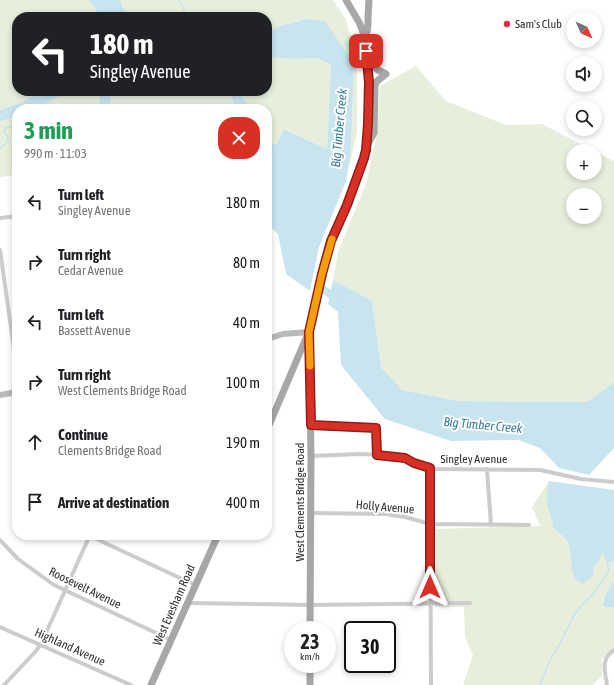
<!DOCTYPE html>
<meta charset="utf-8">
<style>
:root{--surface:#fff;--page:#f6f6f6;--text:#202124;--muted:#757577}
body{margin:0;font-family:"Asap Condensed",sans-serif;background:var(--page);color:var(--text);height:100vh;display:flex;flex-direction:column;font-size:15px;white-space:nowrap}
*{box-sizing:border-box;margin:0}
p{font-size:13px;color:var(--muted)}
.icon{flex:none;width:22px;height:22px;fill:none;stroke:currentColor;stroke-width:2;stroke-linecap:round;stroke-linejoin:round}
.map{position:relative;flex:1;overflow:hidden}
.sheet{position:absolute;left:12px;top:104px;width:260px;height:436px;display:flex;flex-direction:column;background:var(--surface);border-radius:16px;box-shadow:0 2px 6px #0003}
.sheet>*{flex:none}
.hud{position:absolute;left:12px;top:12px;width:260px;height:84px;border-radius:16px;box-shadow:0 2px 6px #0003;background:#202124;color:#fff;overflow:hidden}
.needle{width:26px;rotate:135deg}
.buttons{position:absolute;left:566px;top:12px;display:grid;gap:8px}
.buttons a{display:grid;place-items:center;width:36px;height:36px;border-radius:50%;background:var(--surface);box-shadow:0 2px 6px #0003;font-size:20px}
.speed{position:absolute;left:284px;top:621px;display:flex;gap:8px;font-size:20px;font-weight:700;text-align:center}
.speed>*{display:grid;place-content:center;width:52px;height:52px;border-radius:50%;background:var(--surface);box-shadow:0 2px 6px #0003;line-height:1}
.speed small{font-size:10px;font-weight:400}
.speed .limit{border:2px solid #111;border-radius:6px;background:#fff;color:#111}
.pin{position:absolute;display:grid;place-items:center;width:34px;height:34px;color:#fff;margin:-17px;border-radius:8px;box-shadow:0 2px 6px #0006}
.me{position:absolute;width:44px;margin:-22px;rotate:0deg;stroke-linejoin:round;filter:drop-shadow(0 0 3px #0008)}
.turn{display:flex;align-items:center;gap:14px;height:84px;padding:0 12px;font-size:18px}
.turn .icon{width:52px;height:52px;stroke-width:2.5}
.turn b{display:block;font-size:28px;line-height:34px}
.round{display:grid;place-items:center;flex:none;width:42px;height:42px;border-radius:16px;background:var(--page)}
.summary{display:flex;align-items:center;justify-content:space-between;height:68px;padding:0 12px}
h1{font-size:24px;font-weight:700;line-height:30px;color:#1e9e55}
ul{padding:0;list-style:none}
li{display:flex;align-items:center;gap:12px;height:60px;padding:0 12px}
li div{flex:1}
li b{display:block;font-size:15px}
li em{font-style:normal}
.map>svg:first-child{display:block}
.green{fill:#e8eedc;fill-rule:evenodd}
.water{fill:#c7e4ef}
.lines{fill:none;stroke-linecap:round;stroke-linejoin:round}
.stream{stroke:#c7e4ef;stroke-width:1.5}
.river{stroke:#c7e4ef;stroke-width:8}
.street{stroke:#ccc;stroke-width:4}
.secondary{stroke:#b9b9b9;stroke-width:6}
.primary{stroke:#a7a7a7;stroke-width:7}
.route-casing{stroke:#8d1f18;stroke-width:10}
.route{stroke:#d93025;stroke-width:7}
.slow{stroke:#f59e0b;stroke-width:7}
.poi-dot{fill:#f5234b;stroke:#fff;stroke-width:1.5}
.labels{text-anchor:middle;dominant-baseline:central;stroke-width:4;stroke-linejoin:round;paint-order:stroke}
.poi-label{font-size:12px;fill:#2f2f2f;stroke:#fff;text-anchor:start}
.street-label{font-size:12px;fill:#2f2f2f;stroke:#fff}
.water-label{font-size:13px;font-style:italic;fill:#357e9a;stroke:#fff}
</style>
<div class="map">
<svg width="614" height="685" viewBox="0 0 614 685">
<rect width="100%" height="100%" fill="#fff"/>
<!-- green -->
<path class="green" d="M0 0H89L101 17H17V91H43L20 103 0 110Z
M120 0H333L345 18 355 50 357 69V132L346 181 351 148 354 64 307 19 283 25 267 32V17H133L123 8Z
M267 57 295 59 317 58 331 65 327 149 285 129 276 145 267 141V109H251L237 91H267Z
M416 66 446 101 506 125 542 124 594 151H573V173H595V151L614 161V382L587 402 459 401 402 390 381 367 372 301 333 280 338 252 366 184 377 134 380 86ZM573 195H595V217H573Z
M68 91 97 92 100 99 98 109H37Z
M106 91H226L231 95 235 109H109L111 98Z
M17 117V175L0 177V121Z
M549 481C545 496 548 507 552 522 553 523 553 526 554 528 558 534 566 536 569 544 572 556 570 572 579 583H585L587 579 592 577 594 564 602 555 604 556 606 562 614 561V581L604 599 603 606 608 608 614 607V650L602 659V676L593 685H463L473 655 465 637 464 607H435V529L540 526 532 507Z"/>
<!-- water -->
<path class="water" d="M89 0H120L123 8 133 17H101Z
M307 19 325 21 354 64 351 148 346 181 319 247 310 291 286 274 278 234 267 224V141L276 145 284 129 327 149 331 65 317 58 295 59 267 57V32L283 25Z
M43 91H68L37 109H17V117L0 121V110L20 103Z
M96 91H106L111 98 109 109H98L100 99Z
M226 91H237L251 109H235L231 95Z
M333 280 372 301 381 367 402 390 459 401 587 402 614 382V448L589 475 559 468 540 448 518 440 451 441 385 419 341 365 338 312 328 304Z
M549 481 614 490V561L607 563 603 555 601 556 599 560 594 566 593 576 583 584C568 581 573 554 568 542 565 536 557 533 553 527 552 525 553 523 552 521 547 507 545 496 549 481Z
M614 581V607L608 608 603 606C603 597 609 588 614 581Z"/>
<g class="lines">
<!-- stream -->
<path class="stream" d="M178 0 181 3 187 17
M42 109 45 104
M0 148 8 141V137L4 132 5 128 17 125
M539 685 542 680 550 660 557 649 573 617 578 610 596 590 609 571 607 561"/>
<!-- river -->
<path class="river" d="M324 290 339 300"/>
<!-- street -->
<path class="street" d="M0 218 17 216
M0 250 17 370
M311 425 376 428 377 455
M311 456 360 454 387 455 405 458 423 467 434 469 540 470 581 479 614 482
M430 468 431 685
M487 469 491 525
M311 513 385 514 405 517 430 524 529 525
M88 535 195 585
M0 540 18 559 54 585 171 640
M188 603 311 605 470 603
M0 627 131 685
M4 685 36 651 41 644 90 535
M607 685C605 670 600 660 614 650"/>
<!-- secondary -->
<path class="secondary" d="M267 339 283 334 309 332
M0 395 17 392"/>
<!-- primary -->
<path class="primary" d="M366 39 368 25V17L369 0
M367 61 378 70 386 74
M368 144 374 133 375 86 376 82 386 74
M267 430 307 336
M310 630 311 456 309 332 322 274 331 241 347 205 364 158 368 124 369 82 366 41 360 24 346 0
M151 685 218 535
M310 685V664"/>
</g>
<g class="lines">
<!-- route casing -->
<g class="route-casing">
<path id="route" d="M366 51 369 82 368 124 366 150 364 158 347 205 331 241 322 274 309 332 311 425 376 428 377 455 405 458 414 463 430 468V587"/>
</g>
<!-- route -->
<use href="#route" class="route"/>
<!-- slow -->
<path class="slow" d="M310 366 309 332 322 274 332 239"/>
</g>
<!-- markers -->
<circle class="poi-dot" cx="507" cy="24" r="4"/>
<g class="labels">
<!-- poi labels -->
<g class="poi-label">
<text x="515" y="24">Sam's Club</text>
</g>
<!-- street labels -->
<g class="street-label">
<text x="474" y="459">Singley Avenue</text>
<text transform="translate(300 502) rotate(-90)">West Clements Bridge Road</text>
<text transform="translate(385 507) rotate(5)">Holly Avenue</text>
<text transform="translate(85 588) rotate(26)">Roosevelt Avenue</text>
<text transform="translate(174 605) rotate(-66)">West Evesham Road</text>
<text transform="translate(70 647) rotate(24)">Highland Avenue</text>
</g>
<!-- water labels -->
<g class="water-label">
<text transform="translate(339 128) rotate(-85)">Big Timber Creek</text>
<text transform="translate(483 425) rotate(5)">Big Timber Creek</text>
</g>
</g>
</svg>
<div class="buttons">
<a><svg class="needle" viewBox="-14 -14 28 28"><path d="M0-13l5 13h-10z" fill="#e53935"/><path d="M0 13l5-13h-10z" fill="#757577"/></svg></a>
<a><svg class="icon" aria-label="sound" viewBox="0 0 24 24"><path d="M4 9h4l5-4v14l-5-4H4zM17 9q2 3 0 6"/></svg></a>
<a><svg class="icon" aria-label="search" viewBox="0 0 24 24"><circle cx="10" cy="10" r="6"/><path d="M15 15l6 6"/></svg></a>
<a>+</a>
<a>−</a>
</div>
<div class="speed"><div>23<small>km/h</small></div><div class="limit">30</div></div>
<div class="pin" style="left:366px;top:51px;background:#d93025"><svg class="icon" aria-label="arrive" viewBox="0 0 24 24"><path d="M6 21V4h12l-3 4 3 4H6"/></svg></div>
<svg class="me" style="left:430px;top:587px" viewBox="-20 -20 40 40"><path d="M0-17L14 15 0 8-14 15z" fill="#d93025" stroke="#fff" stroke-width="4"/></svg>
<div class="hud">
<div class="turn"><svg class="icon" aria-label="left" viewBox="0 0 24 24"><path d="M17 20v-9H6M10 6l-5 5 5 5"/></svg><div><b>180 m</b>Singley Avenue</div></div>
</div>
<section class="sheet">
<div class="summary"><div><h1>3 min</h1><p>990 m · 11:03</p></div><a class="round" style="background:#d93025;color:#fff"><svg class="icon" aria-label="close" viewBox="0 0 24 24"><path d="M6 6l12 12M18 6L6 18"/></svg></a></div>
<ul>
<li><svg class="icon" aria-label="left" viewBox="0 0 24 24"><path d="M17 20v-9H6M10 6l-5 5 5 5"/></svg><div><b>Turn left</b><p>Singley Avenue</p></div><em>180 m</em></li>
<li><svg class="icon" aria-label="right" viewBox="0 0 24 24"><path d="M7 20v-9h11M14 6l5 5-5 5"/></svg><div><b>Turn right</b><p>Cedar Avenue</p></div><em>80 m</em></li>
<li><svg class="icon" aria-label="left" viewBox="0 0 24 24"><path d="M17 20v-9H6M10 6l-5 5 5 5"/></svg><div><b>Turn left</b><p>Bassett Avenue</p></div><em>40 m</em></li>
<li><svg class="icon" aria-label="right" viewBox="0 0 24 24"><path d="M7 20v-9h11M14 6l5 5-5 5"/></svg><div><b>Turn right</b><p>West Clements Bridge Road</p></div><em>100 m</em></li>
<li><svg class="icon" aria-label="ahead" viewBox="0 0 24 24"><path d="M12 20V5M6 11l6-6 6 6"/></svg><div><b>Continue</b><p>Clements Bridge Road</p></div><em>190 m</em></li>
<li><svg class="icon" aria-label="arrive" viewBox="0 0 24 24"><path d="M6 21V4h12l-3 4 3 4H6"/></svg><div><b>Arrive at destination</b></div><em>400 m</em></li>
</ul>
</section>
</div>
